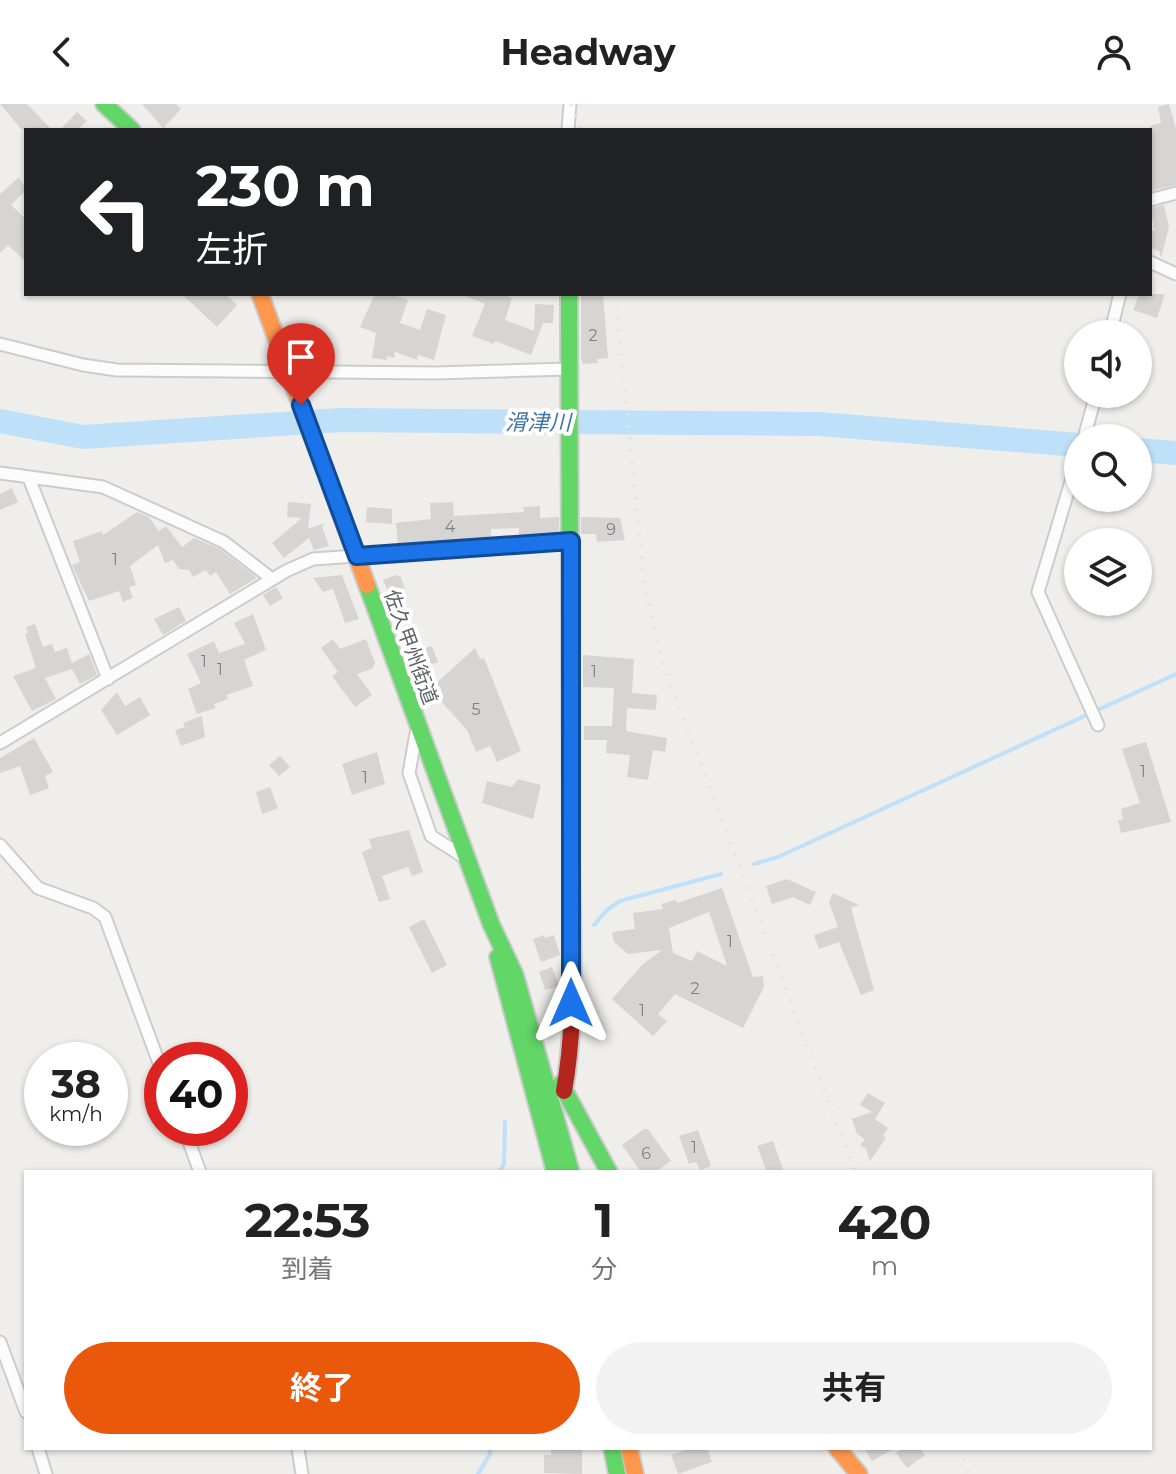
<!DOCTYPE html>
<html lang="ja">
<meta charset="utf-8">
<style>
:root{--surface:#fff;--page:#f2f2f2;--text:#222;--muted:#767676;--accent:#ea580c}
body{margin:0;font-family:Montserrat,"Noto Sans JP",sans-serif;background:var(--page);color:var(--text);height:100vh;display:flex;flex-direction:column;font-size:30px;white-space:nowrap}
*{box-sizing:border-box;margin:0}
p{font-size:26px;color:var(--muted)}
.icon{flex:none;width:44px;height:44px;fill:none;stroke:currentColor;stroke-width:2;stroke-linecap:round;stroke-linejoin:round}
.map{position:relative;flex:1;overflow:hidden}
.side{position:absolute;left:24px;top:1066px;width:1128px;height:280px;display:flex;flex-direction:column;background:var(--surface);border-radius:0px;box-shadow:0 2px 6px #0004}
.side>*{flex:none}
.guide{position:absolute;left:24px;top:24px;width:1128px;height:168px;border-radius:0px;box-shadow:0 2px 6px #0004;background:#202124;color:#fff;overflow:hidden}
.tools{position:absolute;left:1064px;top:216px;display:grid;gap:16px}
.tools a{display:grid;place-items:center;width:88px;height:88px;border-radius:50%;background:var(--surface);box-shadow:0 2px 6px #0004;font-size:40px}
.speed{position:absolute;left:24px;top:938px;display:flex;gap:16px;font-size:40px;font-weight:700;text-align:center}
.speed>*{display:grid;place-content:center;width:104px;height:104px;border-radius:50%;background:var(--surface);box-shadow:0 2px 6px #0004;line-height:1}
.speed small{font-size:20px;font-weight:400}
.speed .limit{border:12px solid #d22;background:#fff;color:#111}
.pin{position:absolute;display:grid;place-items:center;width:68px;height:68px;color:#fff;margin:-82px -34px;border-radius:50% 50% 50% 0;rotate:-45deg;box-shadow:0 0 8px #0007}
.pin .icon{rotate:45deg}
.me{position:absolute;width:88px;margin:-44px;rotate:0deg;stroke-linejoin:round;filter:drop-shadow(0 0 6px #0008)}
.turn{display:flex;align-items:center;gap:28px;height:168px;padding:0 40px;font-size:36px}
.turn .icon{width:104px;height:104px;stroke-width:2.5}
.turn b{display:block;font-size:56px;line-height:68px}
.eta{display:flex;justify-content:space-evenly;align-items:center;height:136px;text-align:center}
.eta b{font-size:48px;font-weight:700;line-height:56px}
.cta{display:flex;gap:16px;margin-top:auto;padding:16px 40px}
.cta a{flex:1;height:92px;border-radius:48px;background:var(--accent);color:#fff;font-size:32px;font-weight:700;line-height:92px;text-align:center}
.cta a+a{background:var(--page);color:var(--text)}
header{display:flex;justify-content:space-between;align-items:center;height:104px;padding:0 40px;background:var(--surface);font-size:36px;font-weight:700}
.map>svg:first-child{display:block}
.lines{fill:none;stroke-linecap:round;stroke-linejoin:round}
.stream{stroke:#bfe0f9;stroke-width:4}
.river{stroke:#bfe0f9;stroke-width:24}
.building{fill:#d6d5d3;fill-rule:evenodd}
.street-casing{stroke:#cbcccc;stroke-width:15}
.fast-casing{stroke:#cacacb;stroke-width:20}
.slow-casing{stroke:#cacacb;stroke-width:20}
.jam-casing{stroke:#cacacb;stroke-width:20}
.street{stroke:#fdfcfc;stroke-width:11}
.fast{stroke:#63d668;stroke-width:16}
.slow{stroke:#ff974d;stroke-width:16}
.jam{stroke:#b3261e;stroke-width:16}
.rail{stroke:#e4e4e4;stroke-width:4;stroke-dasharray:2 10;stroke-linecap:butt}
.route-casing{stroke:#114b97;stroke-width:20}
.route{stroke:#1a73e8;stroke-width:14}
.labels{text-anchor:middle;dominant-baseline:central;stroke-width:8;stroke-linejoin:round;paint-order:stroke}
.number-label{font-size:16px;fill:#7e8184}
.street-label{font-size:20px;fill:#5f6368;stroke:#fff}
.water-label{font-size:22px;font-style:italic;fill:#4174aa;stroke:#fff}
</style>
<header><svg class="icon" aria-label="back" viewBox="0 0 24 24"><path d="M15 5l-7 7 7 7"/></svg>Headway<svg class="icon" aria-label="person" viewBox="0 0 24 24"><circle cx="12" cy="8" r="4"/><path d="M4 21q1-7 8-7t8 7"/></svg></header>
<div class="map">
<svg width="1176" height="1370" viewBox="0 0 1176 1370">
<rect width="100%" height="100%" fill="#efeeea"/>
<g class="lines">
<!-- stream -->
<path class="stream" d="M754 760 778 753 1176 570
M594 821 607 806 620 797 721 770
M499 1068 504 1060 505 1018
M478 1370 490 1350 489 1344"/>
<!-- river -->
<path class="river" d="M0 317 83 333 341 316 819 320 1078 341
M1138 346 1176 349"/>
</g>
<!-- building -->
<path class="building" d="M0 0H27L52 26H22Z
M142 0H176L181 5 163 24Z
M1169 0 1176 24V81L1150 87V22L1161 19 1158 3Z
M77 8 87 17 77 26H60Z
M19 73 26 86 11 101 26 115V158L8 141 0 149V90Z
M1164 101 1169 123 1161 154 1159 147 1150 144V126L1155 127 1150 104Z
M182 190H225L237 201 217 223Z
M375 190H391L408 196 400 219 420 226 427 205 446 211 434 256 418 251 417 256 395 248 394 254 387 252V256L372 254 376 229 360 223Z
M461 190H500L512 194 505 216 534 227 535 200 554 201 553 219H543L531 251 495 237 494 240 472 232 485 200Z
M581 190H603L608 254 597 255 598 259 583 260 581 256Z
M1139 190H1165L1157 214 1133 206Z
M12 384 18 398 0 406V390Z
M288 398 311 400 308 425 325 419 322 423 329 442 314 446 309 434 284 454 272 439 302 414 287 413Z
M453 398 454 412 524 408 523 403 540 402V414L559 413V429L526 432 519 430V424L491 425V434L398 441 396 419 431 415 430 399Z
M367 403 392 405V420L366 418Z
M137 408 149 413 159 427 166 422 182 443 194 434 220 445 257 474 230 490 216 468 210 472 206 466 193 473 189 466 179 465 173 456 165 459 158 441 130 462 136 481 129 483 133 494 123 498 119 487 89 497 72 461 80 458 73 437 102 427 103 431Z
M581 413 620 414 625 436 597 438 596 430H581Z
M342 471 359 515 345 519 333 485 323 488 313 474Z
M396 471 401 473 409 497 395 502 383 476Z
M276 483 283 494 270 502 263 491Z
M179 503 186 517 163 531 154 515Z
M253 510 266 546 244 556 253 582 226 591 228 595 214 600 216 604 197 610 188 585 201 579 187 550 214 537 219 549 245 540 234 519Z
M35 520 43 543 52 540 55 548 67 544 72 559 89 550 97 571 80 580 72 565 45 574 56 595 32 607 13 572 36 564 25 530 28 529 26 523Z
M417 527 424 544 432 542 438 558 418 565 407 531Z
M333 535 340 545 366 535 375 559 372 565 357 570 372 591 355 603 332 572 338 568 321 544Z
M475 544 480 555 484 554 521 647 497 658 490 642 476 648 467 626 430 585Z
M583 551 634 555 632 589 657 591 656 606 627 604 626 627 667 634 665 648 653 646 648 676 627 673 630 651 606 649 607 636H584V622H612L614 584 583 583Z
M117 588 125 602 140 593 150 611 117 631 101 606Z
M202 612 205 633 181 642 175 626 185 623 183 619Z
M34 634 53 668 45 672 49 684 30 691 20 662 0 669V654Z
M1146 638 1171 718 1121 729 1118 716 1123 715 1121 705 1140 699 1122 645Z
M377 648 385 680 352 691 342 660Z
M280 652 290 663 279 672 269 661Z
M518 675 541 681 533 715 482 699 487 677 512 683Z
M270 683 278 704 262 710 256 688Z
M409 726 423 768 412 772 408 763 382 772 390 795 379 798 362 748 372 744 369 735Z
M787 775 816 788 810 801 793 793 772 800 766 782Z
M722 784 753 873 763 872 764 883 743 924 675 890 658 910 667 917 653 932 612 895 643 860 662 846 628 850 614 838 612 828 635 825 633 809 663 805 661 800 676 796 677 799ZM709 808 727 862 697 847 692 857 673 849 669 824Z
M833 789 859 801 851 804 874 886 861 891 839 838 819 845 814 831 838 823 829 798Z
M424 815 447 861 432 869 409 823Z
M544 831 545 834 554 831 560 851 541 858 533 835Z
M552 863 559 882 545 886 539 868Z
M868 989 885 999 875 1015 888 1024 883 1032 886 1034 870 1057 866 1045 860 1041 865 1035 857 1030 852 1015 872 1008 860 1001Z
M644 1025H648L671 1057 655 1068H641L622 1041Z
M698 1026 711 1062 700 1066 696 1058 689 1060 679 1032Z
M773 1037 784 1068 766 1066 757 1042Z
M551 1344H582V1370L544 1369V1351H551Z
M691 1344H707L712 1358 678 1370 671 1351Z
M864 1344H895L872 1357Z
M903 1344H920L925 1351 907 1364 896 1349Z"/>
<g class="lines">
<!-- street casing -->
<g class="street-casing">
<path id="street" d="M568 26 570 0
M1150 96 1176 89
M1150 158 1176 170
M1110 230 1120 190
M0 240 83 261 117 266 435 269 568 265
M1084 334 1096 290
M1078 354 1038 488 1098 621
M0 369 103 383 224 438 272 475
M29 374 108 575
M417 624 409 669 431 732 467 755
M0 639 286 467 313 455 571 437
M0 741 38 784 93 804 105 813 162 967
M184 1024 200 1068
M0 1238 26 1308
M38 1344 46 1370
M298 1344 302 1370"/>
</g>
<!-- fast casing -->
<g class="fast-casing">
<path id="fast" d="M104 0 132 26
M569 190 571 747
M367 481 491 820 515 871 571 1068
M498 853 555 1068
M561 980 609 1068
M612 1344 617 1370"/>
</g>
<!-- slow casing -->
<g class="slow-casing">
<path id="slow" d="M260 190 367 481
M629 1344 635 1370
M837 1344 859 1370"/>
</g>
<!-- jam casing -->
<g class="jam-casing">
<path id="jam" d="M564 987C578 909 571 826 571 747"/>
</g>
<!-- street -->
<use href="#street" class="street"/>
<!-- fast -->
<use href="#fast" class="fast"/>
<!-- slow -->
<use href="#slow" class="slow"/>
<!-- jam -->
<use href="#jam" class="jam"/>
<!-- rail -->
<path class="rail" d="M571 0 580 26
M615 190 644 477 662 558 855 1068
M959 1344 969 1370"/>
</g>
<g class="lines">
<!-- route casing -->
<g class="route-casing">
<path id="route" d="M301 301 357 452 571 437V899"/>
</g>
<!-- route -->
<use href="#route" class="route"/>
</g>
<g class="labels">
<!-- number labels -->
<g class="number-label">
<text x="593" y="231">2</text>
<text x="450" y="422">4</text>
<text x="611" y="425">9</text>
<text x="115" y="455">1</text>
<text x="204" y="557">1</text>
<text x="220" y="565">1</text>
<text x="594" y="567">1</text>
<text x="476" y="605">5</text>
<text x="1143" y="667">1</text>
<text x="365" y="673">1</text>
<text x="730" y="837">1</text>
<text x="695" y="884">2</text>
<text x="642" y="906">1</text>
<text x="694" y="1043">1</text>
<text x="646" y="1049">6</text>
</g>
<!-- street labels -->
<g class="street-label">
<text transform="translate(411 543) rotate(70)">佐久甲州街道</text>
</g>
<!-- water labels -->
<g class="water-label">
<text x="538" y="318">滑津川</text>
</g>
</g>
</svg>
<div class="tools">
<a><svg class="icon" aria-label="sound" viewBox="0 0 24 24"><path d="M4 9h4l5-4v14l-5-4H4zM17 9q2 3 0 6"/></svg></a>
<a><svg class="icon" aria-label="search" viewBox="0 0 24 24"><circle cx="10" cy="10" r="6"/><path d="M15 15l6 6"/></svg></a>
<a><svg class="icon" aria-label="layers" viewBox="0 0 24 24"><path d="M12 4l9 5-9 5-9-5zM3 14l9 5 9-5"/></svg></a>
</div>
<div class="speed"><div>38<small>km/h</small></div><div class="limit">40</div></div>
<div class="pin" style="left:301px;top:301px;background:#d93025"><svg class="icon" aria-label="arrive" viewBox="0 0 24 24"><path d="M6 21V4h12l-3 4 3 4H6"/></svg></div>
<svg class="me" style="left:571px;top:899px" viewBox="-20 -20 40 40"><path d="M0-17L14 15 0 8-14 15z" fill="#1a73e8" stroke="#fff" stroke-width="4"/></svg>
<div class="guide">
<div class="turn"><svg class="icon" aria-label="left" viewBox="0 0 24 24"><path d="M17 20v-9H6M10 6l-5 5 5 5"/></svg><div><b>230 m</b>左折</div></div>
</div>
<section class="side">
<div class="eta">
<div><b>22:53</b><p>到着</p></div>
<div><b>1</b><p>分</p></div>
<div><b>420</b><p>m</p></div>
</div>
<div class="cta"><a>終了</a><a>共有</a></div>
</section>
</div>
